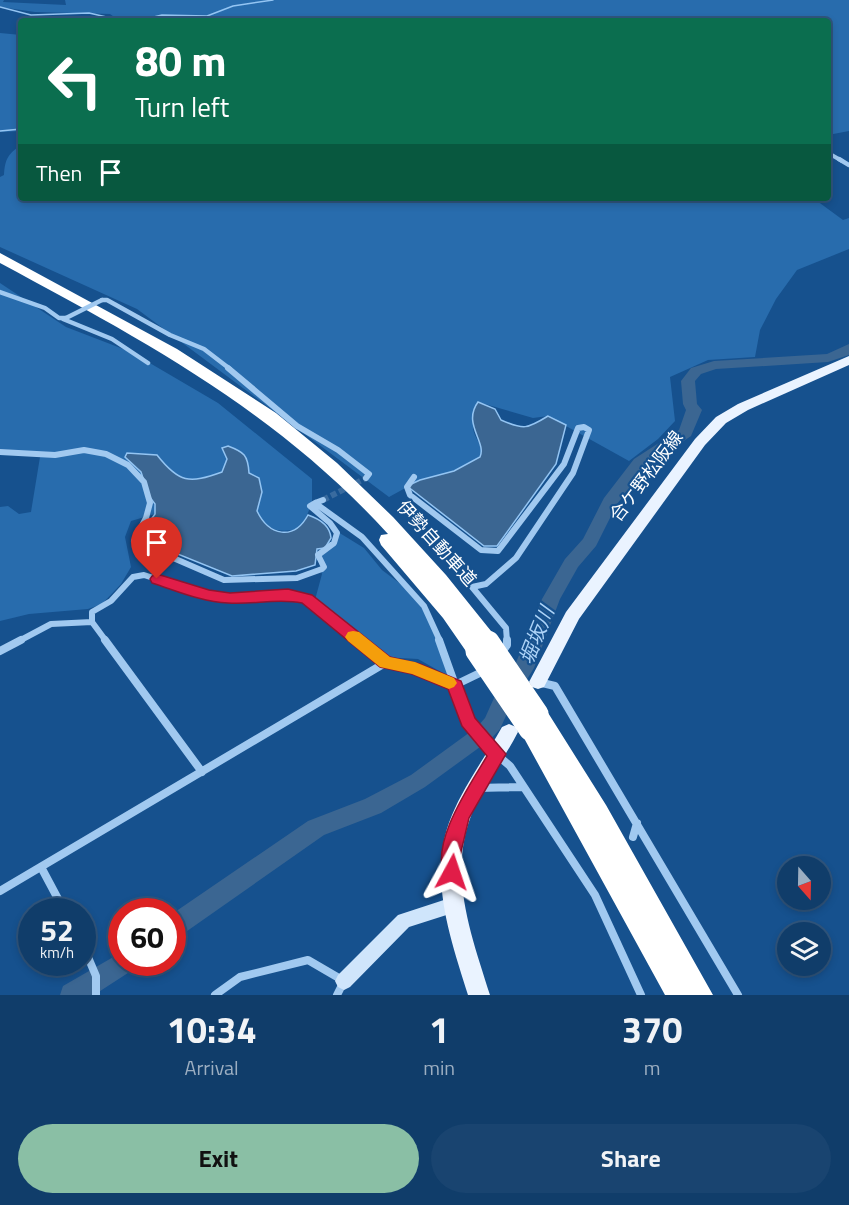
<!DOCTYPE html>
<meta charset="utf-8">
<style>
:root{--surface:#103d6a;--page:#194470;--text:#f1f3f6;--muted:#9caec1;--line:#30567e;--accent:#8abfa5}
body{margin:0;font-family:"Titillium Web","Noto Sans JP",sans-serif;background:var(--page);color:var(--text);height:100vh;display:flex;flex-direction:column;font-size:22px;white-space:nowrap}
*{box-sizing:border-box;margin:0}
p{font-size:20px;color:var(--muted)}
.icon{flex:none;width:33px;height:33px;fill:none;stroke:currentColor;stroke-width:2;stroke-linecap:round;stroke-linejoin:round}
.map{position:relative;height:995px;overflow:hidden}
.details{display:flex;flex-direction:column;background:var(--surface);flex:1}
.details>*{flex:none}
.top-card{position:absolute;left:18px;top:18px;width:813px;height:183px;border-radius:6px;box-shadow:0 3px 9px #0003,0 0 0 2px var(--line);background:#0b6e4f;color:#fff;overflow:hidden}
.needle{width:39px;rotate:160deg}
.buttons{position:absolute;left:777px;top:856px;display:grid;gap:12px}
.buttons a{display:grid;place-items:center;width:54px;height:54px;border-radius:50%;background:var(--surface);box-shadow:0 3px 9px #0003,0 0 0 2px var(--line);font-size:30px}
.speed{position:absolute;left:18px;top:898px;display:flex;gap:12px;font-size:30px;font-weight:700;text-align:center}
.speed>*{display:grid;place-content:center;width:78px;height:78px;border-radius:50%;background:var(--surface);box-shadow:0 3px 9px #0003,0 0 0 2px var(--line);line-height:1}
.speed small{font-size:15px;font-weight:400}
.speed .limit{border:9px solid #d22;background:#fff;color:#111}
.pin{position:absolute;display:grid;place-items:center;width:51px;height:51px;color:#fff;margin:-62px -26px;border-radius:50% 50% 50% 0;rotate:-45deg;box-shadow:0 0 6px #0007}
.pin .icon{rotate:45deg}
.me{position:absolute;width:66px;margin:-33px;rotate:5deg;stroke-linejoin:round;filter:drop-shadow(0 0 4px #0008)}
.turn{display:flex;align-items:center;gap:21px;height:126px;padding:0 18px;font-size:27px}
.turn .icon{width:78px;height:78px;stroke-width:2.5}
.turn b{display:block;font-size:42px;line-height:51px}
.then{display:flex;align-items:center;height:57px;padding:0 18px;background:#0003;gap:12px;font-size:22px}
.eta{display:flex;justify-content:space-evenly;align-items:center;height:102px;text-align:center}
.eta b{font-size:36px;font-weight:700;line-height:42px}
.button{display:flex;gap:12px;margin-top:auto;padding:12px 18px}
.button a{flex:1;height:69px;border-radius:36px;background:var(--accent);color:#111;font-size:24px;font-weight:700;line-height:69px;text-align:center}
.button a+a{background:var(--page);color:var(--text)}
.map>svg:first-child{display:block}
.green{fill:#286cad}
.water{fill:#3b6692;stroke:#94c5f3;stroke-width:1.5}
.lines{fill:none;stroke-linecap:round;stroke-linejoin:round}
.stream{stroke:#94c5f3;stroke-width:1.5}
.river{fill:#3b6692;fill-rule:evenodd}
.street-tunnel{stroke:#396b9f;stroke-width:6;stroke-dasharray:6 3;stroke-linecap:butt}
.street-far3{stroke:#a1c9f0;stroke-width:4}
.street-far2{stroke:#a1c9f0;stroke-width:4.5}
.street-far1{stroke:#a1c9f0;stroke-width:6}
.street{stroke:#a1c9f0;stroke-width:8}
.secondary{fill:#cfe5fb;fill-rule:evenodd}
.primary{fill:#eaf3ff;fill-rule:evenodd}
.highway{fill:#fff;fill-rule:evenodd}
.street-bridge{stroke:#a1c9f0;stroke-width:4.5}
.highway-bridge{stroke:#fff;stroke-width:23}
.route{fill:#e11d48;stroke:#92132f;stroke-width:1.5}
.slow{fill:#f59e0b}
.labels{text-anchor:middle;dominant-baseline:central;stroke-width:4.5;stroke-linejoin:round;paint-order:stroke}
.street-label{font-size:18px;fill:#fff;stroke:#16518e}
.water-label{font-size:20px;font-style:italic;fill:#add3f7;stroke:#16518e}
</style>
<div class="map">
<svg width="849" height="995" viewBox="0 0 849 995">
<rect width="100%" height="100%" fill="#16518e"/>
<!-- green -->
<path class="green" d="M0 0H4L3 2 66 5 65 0H849V131L828 135V21H120L110 14 35 12 0 7Z
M0 33 21 35V131L0 132Z
M21 145V198H813L843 220 849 218V249L797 270 776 299 760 330 755 357 708 360 670 377 675 421 658 439 629 461 548 416 533 418 478 402C477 410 473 420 473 428 474 439 485 446 480 457L454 471 420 480 389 497 137 309 0 247V177L4 175C5 159 8 154 21 145Z
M0 283 66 327 131 352 218 403 312 479V503L302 527C282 535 266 531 257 511L262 492 259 479 249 473C248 453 245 453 228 446L223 448 227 459 222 472C189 484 179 483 157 455L127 453 125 457 141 472 156 510 155 514 131 521 125 537 131 567 121 584 102 604 88 609 29 614 0 621V507L8 506 19 514 31 512 40 457 0 450Z
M338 532 364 548 382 570 414 594 426 608 450 677 418 659 382 657 315 600 322 574 318 559Z"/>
<!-- water -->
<path class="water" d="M478 402 495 409 501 420C524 430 527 429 548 416L566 425 556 464 497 546H484L407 486 420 480 454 471 480 457C487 442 462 424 478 402Z
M228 446C244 452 248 455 249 473L259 478 262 492 257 511C269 536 294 541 308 515 320 519 330 526 331 538L325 548 317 549 315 565 296 571 232 576 138 538 155 514V504L149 496 141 472 125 457 127 453 157 455C179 483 189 484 222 472L227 459 222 448Z"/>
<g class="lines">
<!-- stream -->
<path class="stream" d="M0 7 31 15 89 13 124 21
M137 21 162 15 207 16 233 6 273 0
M0 131 21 129"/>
<!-- river -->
<path class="river" d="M849 344V355L828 362 716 369 701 374 695 381 697 404 702 410 691 436 646 467 617 504 596 546 578 567 560 599 534 668 510 707 500 729 491 739 425 787 381 813 324 835 180 936 172 939V914L308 821 365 799 411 775 477 727 485 718 494 698 515 665 542 599 565 559 583 539 604 498 634 459 679 430 686 410 683 404 681 381 691 368 714 361 827 354Z
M122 952V963H135L131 971 94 995H60L63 986Z"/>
<!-- street-tunnel -->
<path class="street-tunnel" d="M323 500 366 478"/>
<!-- street-far3 -->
<path class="street-far3" d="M830 154 842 161"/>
<!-- street-far2 -->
<path class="street-far2" d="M839 159 849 165
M0 292 45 308 59 318H66
M102 300H107L170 335 204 349 230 369
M63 319 112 339 148 363"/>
<!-- street-far1 -->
<path class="street-far1" d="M228 368 297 426 338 450 369 474 366 478
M0 452 55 455 84 450 106 454 128 465 144 482 150 503 146 518 134 541 224 580 297 578 322 569 324 567 318 555 334 543 337 533 330 523 310 506 315 503
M414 477 407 487 410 495 481 550 498 551 564 464 578 428 584 427 589 430 573 473 516 558 486 584 472 587 506 628 507 641
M323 500 315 503 362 537 424 606 440 641
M19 641 51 624 92 622
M106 641 92 622V612L111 601 133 577 144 575 209 596 230 598 288 595 306 599 358 641"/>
<!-- street -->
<path class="street" d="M105 640 202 772
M356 640 385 663 415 668 455 685
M439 640 468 721 489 748 510 766 595 895 641 995
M0 651 21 640
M501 653 507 645V640
M538 682 555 686 738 995
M455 685 484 671
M477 788 523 787
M633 837 637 823
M41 867 65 912
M0 891 385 663
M82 943 96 976V995
M215 995 240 977 308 960 344 981 337 995"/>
<!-- secondary -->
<path class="secondary" d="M453 897 459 899 461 905 459 911 409 927 350 987 344 990 338 987 335 981 338 975 398 915Z"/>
<!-- primary -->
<path class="primary" d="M849 356V365L748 410 726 423 705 445 579 619 544 687 538 689 532 687 529 682 566 612 695 439 716 417 738 404Z
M509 724 516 727 518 732C504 760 482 786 471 816 448 876 472 937 490 995H468C450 937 427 874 452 815 465 784 486 756 502 727Z"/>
<!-- highway -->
<path class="highway" d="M0 253 177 349 276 413 337 463 393 517 446 575 495 636 498 642 495 648 486 649 484 657 477 659 470 657 443 618 381 545 379 540 381 535 388 534C276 411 143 340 0 263Z
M537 705 545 708 606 805 713 995H665L519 729 522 723 529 720 526 714 529 708Z"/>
<!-- street-bridge -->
<path class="street-bridge" d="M66 318 102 300"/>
<!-- highway-bridge -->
<path class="highway-bridge" d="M488 642 537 714
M477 651 530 729"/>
</g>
<!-- route -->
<path class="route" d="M157 574 209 590 230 593 288 589 312 595 390 657 420 664 461 681 475 718 506 754 469 818 460 856 461 872 458 878 452 881 445 878C429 843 470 785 487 756L462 726 448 689 412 674 380 667 302 603C277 598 253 605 228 603 202 602 177 591 152 583L150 579 152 576Z"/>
<!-- slow -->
<path class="slow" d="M353 631 359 632 390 657 415 662 454 678 457 683 454 687 449 689 412 674 380 667 348 641 345 637 348 632Z"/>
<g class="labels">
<!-- street labels -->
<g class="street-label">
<text transform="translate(646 476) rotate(-53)">合ケ野松阪線</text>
<text transform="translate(437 543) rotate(48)">伊勢自動車道</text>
</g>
<!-- water labels -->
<g class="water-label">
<text transform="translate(536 635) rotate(-68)">堀坂川</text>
</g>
</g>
</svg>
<div class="buttons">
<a><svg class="needle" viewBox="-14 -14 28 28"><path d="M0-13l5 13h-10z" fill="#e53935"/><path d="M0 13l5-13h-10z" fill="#9caec1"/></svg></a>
<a><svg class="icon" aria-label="layers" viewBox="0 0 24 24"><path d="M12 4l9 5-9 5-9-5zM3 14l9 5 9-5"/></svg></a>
</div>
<div class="speed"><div>52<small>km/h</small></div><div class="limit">60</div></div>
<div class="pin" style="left:157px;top:579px;background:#d93025"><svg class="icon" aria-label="arrive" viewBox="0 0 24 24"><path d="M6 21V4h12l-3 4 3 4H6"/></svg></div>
<svg class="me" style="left:452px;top:872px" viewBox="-20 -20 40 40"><path d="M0-17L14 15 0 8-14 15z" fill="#e11d48" stroke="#fff" stroke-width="4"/></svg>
<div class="top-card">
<div class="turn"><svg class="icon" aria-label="left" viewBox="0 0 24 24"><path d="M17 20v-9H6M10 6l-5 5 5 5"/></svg><div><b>80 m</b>Turn left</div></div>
<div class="then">Then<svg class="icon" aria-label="arrive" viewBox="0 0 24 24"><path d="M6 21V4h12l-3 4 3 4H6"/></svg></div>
</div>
</div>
<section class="details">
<div class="eta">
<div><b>10:34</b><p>Arrival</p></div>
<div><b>1</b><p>min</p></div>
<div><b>370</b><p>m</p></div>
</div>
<div class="button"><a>Exit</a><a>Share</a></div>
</section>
